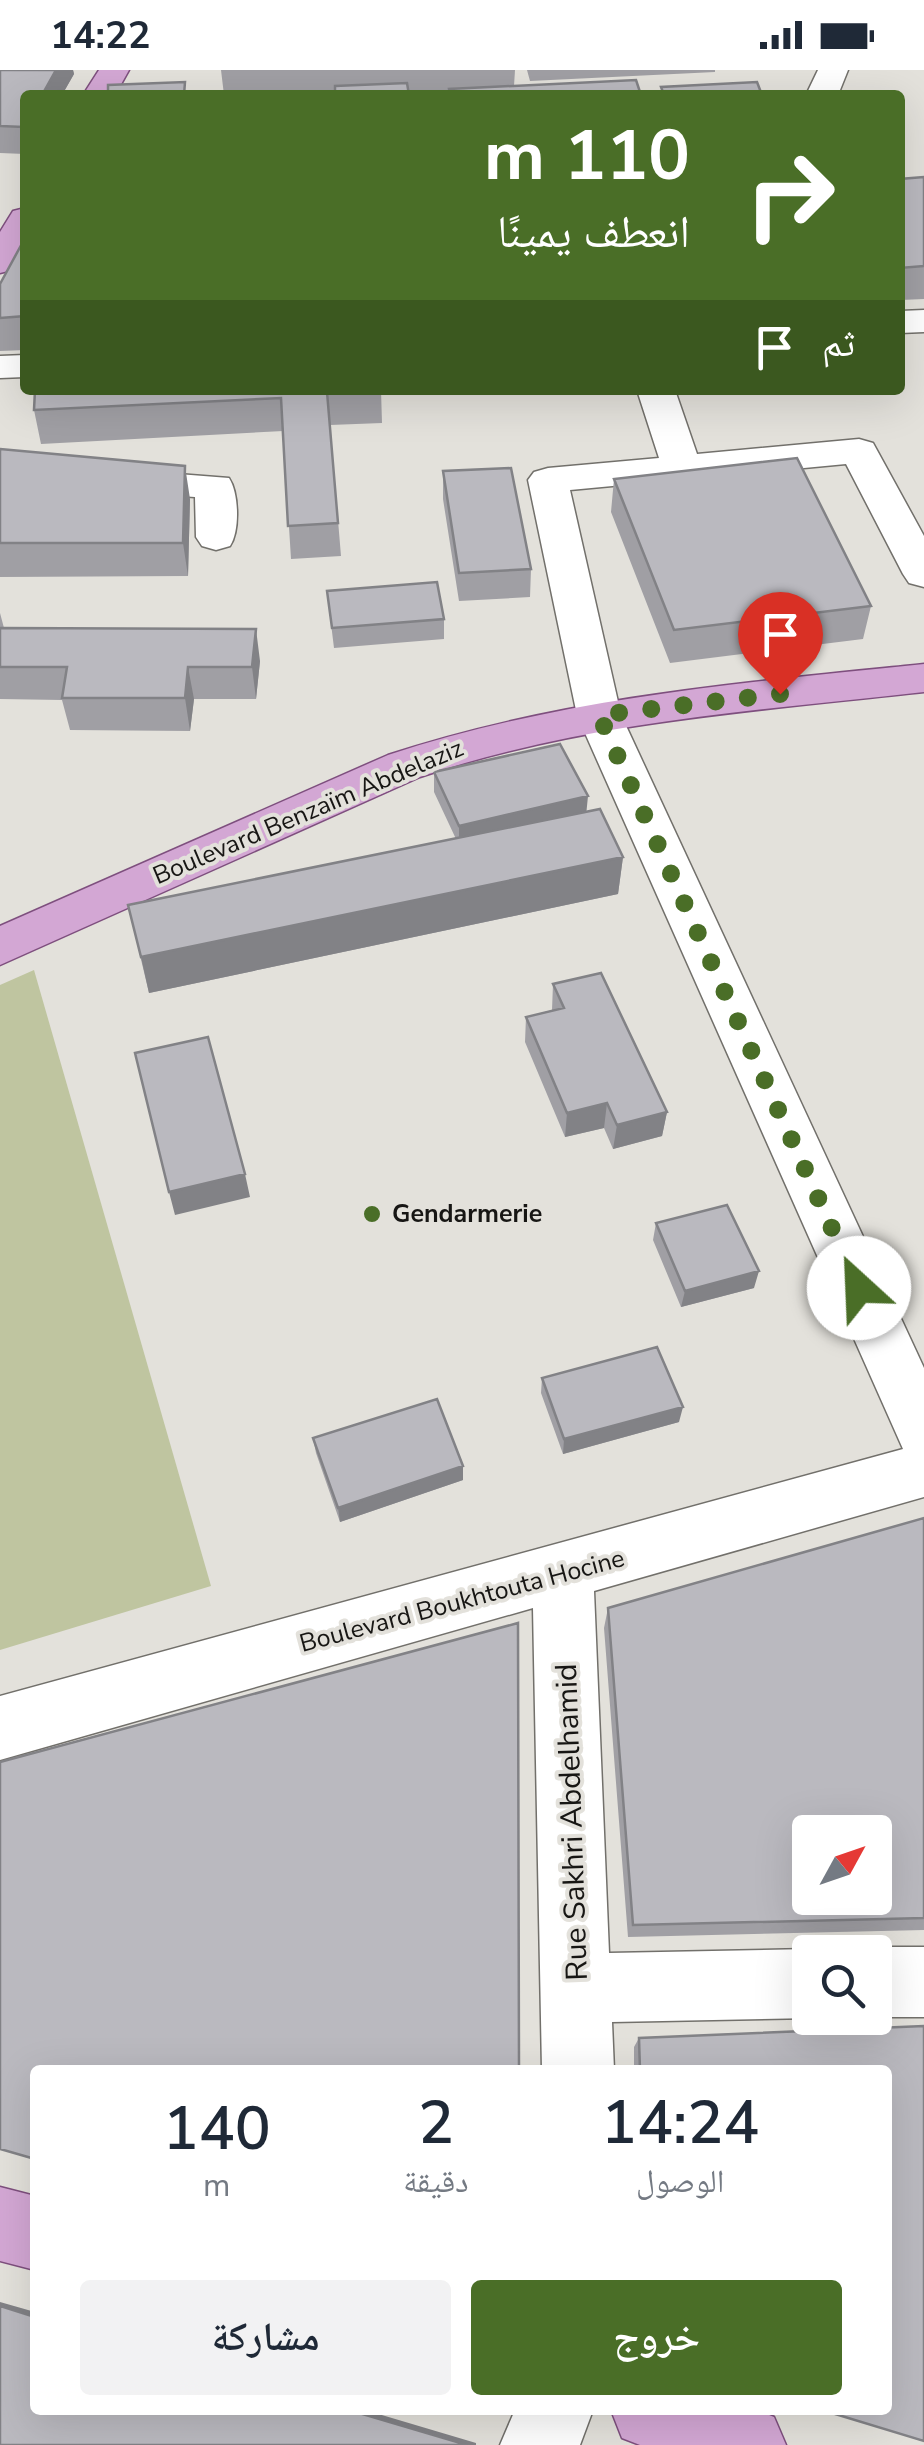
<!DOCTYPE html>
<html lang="ar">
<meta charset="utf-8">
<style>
:root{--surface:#fff;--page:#f2f2f3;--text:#1f2937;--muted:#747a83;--accent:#4a6e27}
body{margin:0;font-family:"Nunito Sans","Noto Naskh Arabic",sans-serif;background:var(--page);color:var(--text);direction:rtl;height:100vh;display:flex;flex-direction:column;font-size:38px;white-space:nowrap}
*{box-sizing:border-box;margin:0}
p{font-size:32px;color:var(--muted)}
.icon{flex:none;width:55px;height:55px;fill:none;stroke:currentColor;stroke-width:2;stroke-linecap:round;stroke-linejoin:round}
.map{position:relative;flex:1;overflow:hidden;direction:ltr}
.sheet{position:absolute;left:30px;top:1995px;width:862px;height:350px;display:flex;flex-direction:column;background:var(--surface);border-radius:10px;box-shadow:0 10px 40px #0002;direction:rtl}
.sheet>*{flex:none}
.banner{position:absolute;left:20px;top:20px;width:885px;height:305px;border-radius:10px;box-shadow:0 10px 40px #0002;direction:rtl;background:#4a6e27;color:#fff;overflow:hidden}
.needle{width:65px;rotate:50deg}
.controls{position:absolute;left:792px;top:1745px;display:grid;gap:20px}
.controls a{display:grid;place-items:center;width:100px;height:100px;border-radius:10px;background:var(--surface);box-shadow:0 10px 40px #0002;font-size:50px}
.pin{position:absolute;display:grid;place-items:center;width:85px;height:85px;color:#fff;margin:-102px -42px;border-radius:50% 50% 50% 0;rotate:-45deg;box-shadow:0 0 10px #0007}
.pin .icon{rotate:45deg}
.me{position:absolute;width:110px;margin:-55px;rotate:335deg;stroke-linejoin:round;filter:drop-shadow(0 0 8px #0008)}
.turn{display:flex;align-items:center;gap:35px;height:210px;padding:0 50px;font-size:45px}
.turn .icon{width:130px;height:130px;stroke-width:2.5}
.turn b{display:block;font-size:70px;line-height:85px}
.then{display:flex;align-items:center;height:95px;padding:0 50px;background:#0003;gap:20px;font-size:38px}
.eta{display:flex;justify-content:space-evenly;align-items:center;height:170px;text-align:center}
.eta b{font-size:60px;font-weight:600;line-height:70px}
.action{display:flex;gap:20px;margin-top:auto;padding:20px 50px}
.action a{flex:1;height:115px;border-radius:10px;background:var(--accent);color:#fff;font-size:40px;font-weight:600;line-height:115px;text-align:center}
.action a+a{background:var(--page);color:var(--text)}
.status{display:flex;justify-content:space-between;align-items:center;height:70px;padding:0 50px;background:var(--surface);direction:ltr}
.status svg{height:28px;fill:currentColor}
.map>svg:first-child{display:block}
.green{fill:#bfc5a0}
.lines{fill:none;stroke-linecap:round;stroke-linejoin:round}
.minor-casing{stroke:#72706b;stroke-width:3}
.major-casing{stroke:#7e4f7e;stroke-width:3}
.minor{fill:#fff;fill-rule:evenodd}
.major{fill:#d3a7d4;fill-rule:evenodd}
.wall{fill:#a09fa4}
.shaded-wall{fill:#828286}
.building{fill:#bab9bf;stroke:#828286;stroke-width:2.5;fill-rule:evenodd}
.route{stroke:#4a6e27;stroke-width:18;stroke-dasharray:0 32.4}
.poi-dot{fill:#4a6e27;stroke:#e3e1db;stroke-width:4}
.labels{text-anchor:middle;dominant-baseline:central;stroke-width:8;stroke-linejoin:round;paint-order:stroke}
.street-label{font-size:25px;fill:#171614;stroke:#e3e1db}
.poi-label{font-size:25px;font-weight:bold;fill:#171614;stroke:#e3e1db;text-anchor:start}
.near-street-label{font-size:30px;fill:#171614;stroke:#e3e1db}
</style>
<div class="status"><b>14:22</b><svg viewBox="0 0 49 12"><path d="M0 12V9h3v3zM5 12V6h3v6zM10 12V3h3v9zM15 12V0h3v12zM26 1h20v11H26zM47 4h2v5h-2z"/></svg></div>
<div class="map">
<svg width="924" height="2375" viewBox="0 0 924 2375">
<rect width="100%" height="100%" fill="#e3e1db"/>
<!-- green -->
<path class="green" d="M34 900 211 1516 0 1580V915Z"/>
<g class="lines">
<!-- minor casing -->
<g class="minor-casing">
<path id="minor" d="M818 0H848L838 25H806Z
M924 240V262L900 263V241Z
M25 285V307L0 308V286Z
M637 320H675L697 384 859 369 873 373 924 466V517L909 513 903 504 846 394 570 420 621 645 924 1298V1427L594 1521 609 1883 810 1879 818 1882H810V1948H813L612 1952 614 2000H542L533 1538 0 1690V1626L903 1379 577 645 528 410 534 402 548 398 659 388Z
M0 390 229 408C239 423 240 461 230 476L216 480 202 476 196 467 195 427 0 414Z
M875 1877H924V1947H875V1882H862Z
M515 2340H593L580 2375H500Z"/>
</g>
<!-- major casing -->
<g class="major-casing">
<path id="major" d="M99 0H129L115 25H83Z
M25 138V179L12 200 0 203V162L13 141Z
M924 594V622C754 641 583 652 420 707L0 895V856L388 685C565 627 740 613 924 594Z
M0 2117 35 2126V2200L0 2191Z
M611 2340H757L774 2347 786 2375H640L622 2368Z"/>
</g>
<!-- minor -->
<use href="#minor" class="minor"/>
<!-- major -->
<use href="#major" class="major"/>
</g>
<!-- wall -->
<path class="wall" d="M0 0H73L74 4 62 25H25V84L0 83Z
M221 0H515L514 16 641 25H224Z
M527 0H715V2L530 11Z
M924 107V229L900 230V109Z
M25 168V280L0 281V214Z
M35 320H381L382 353 330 355 341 486 291 489 283 361 41 374 34 340Z
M0 379 190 429 188 506 0 507Z
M443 401 531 499 530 527 459 531 443 429Z
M614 409 871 536 863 569 670 593 611 442Z
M327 521 444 549V569L334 578Z
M0 543 4 558 260 591 256 629H194L190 661 70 660 62 630 0 629Z
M434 702 587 742 623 787 618 824 149 923 128 835 456 769 434 722Z
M553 914 667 1042 662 1066 613 1079 604 1058 565 1067 525 972 526 947 552 940Z
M656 1153 754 1218 681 1237 653 1170Z
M542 1308 679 1352 563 1384 541 1323Z
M313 1368 463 1410 340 1452 316 1383Z
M924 1448V1860L628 1867 604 1558 608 1538Z
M639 1968 888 2000H634V1977Z"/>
<!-- shaded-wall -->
<path class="shaded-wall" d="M56 0H73L74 4 62 25H42Z
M185 396 190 429 188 506 183 473Z
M256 559 260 591 256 629 252 597Z
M188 597 194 629 190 661 185 628Z
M588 726 586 746 459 776V756Z
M623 787 618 824 149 923 141 887Z
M607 1033 604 1058 565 1067 567 1043Z
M667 1042 662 1066 613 1079 617 1055Z
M245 1104 250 1127 175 1145 169 1122Z
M759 1201 754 1218 681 1237 685 1221Z
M683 1337 679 1352 563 1384 564 1369Z
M463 1396V1410L340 1452 338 1438Z
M0 2232 35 2242V2247L0 2236Z
M349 2340H365L476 2373V2375H467Z"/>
<!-- building -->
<path class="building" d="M0 0H56L42 25H25V54L24 57 0 56Z
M636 10 641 25H450L449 19Z
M185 12 184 25H108V15Z
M757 12 762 25H664L661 17Z
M407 13 409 25H335V16Z
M924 107V196L900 198V109Z
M25 168V246L0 248V214Z
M35 320H372L327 322 338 453 288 456 281 328 34 340Z
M0 379 185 396 183 473H0Z
M797 388 871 536 674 560 614 409Z
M511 398 531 499 459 503 443 401Z
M437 512 444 549 332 558 327 521Z
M0 558 256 559 252 597H188L185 628H62L67 597H0Z
M560 674 588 726 459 756 434 702Z
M600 739 623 787 141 887 128 835Z
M601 903 667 1042 617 1055 607 1033 567 1043 526 947 564 938 553 914Z
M208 967 245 1104 169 1122 135 983Z
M727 1135 759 1201 685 1221 656 1153Z
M657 1277 683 1337 564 1369 542 1308Z
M437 1329 463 1396 338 1438 313 1368Z
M924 1448V1848L633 1855 608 1538ZM810 1762H875V1828H810Z
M518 1553 519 2000H35V2089L0 2079V1692Z
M924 1956V2371L822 2340H888V2000H640L639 1968Z
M0 2236 35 2247V2340H349L467 2375H0Z"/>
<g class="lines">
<!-- route -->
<path class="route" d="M780 624 599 645 859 1218"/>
</g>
<!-- markers -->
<circle class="poi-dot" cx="372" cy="1144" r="10"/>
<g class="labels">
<!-- street labels -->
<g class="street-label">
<text transform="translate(308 742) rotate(-23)">Boulevard Benzaïm Abdelaziz</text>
<text transform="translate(462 1531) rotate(-15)">Boulevard Boukhtouta Hocine</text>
</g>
<!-- poi labels -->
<g class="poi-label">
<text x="392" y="1144">Gendarmerie</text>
</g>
<!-- near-street labels -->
<g class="near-street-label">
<text transform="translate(572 1752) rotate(-92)">Rue Sakhri Abdelhamid</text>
</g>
</g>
</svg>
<div class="controls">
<a><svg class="needle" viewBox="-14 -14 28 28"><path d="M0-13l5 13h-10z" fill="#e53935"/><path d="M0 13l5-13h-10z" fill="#747a83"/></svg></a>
<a><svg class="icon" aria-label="search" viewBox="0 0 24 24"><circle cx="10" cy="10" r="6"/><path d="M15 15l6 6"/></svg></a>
</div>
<div class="pin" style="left:780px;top:624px;background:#d93025"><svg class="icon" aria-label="arrive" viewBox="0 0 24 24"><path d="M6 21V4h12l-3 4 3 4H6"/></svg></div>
<svg class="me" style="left:859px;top:1218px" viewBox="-20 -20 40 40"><circle r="19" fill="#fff"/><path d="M0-13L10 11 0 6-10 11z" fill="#4a6e27"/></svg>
<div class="banner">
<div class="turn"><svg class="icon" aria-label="right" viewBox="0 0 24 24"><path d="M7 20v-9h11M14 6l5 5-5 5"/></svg><div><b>110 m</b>انعطف يمينًا</div></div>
<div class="then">ثم<svg class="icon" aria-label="arrive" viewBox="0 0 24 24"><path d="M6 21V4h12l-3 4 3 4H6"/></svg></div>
</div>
<section class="sheet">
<div class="eta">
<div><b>14:24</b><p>الوصول</p></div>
<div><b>2</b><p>دقيقة</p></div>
<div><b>140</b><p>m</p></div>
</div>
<div class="action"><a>خروج</a><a>مشاركة</a></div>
</section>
</div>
